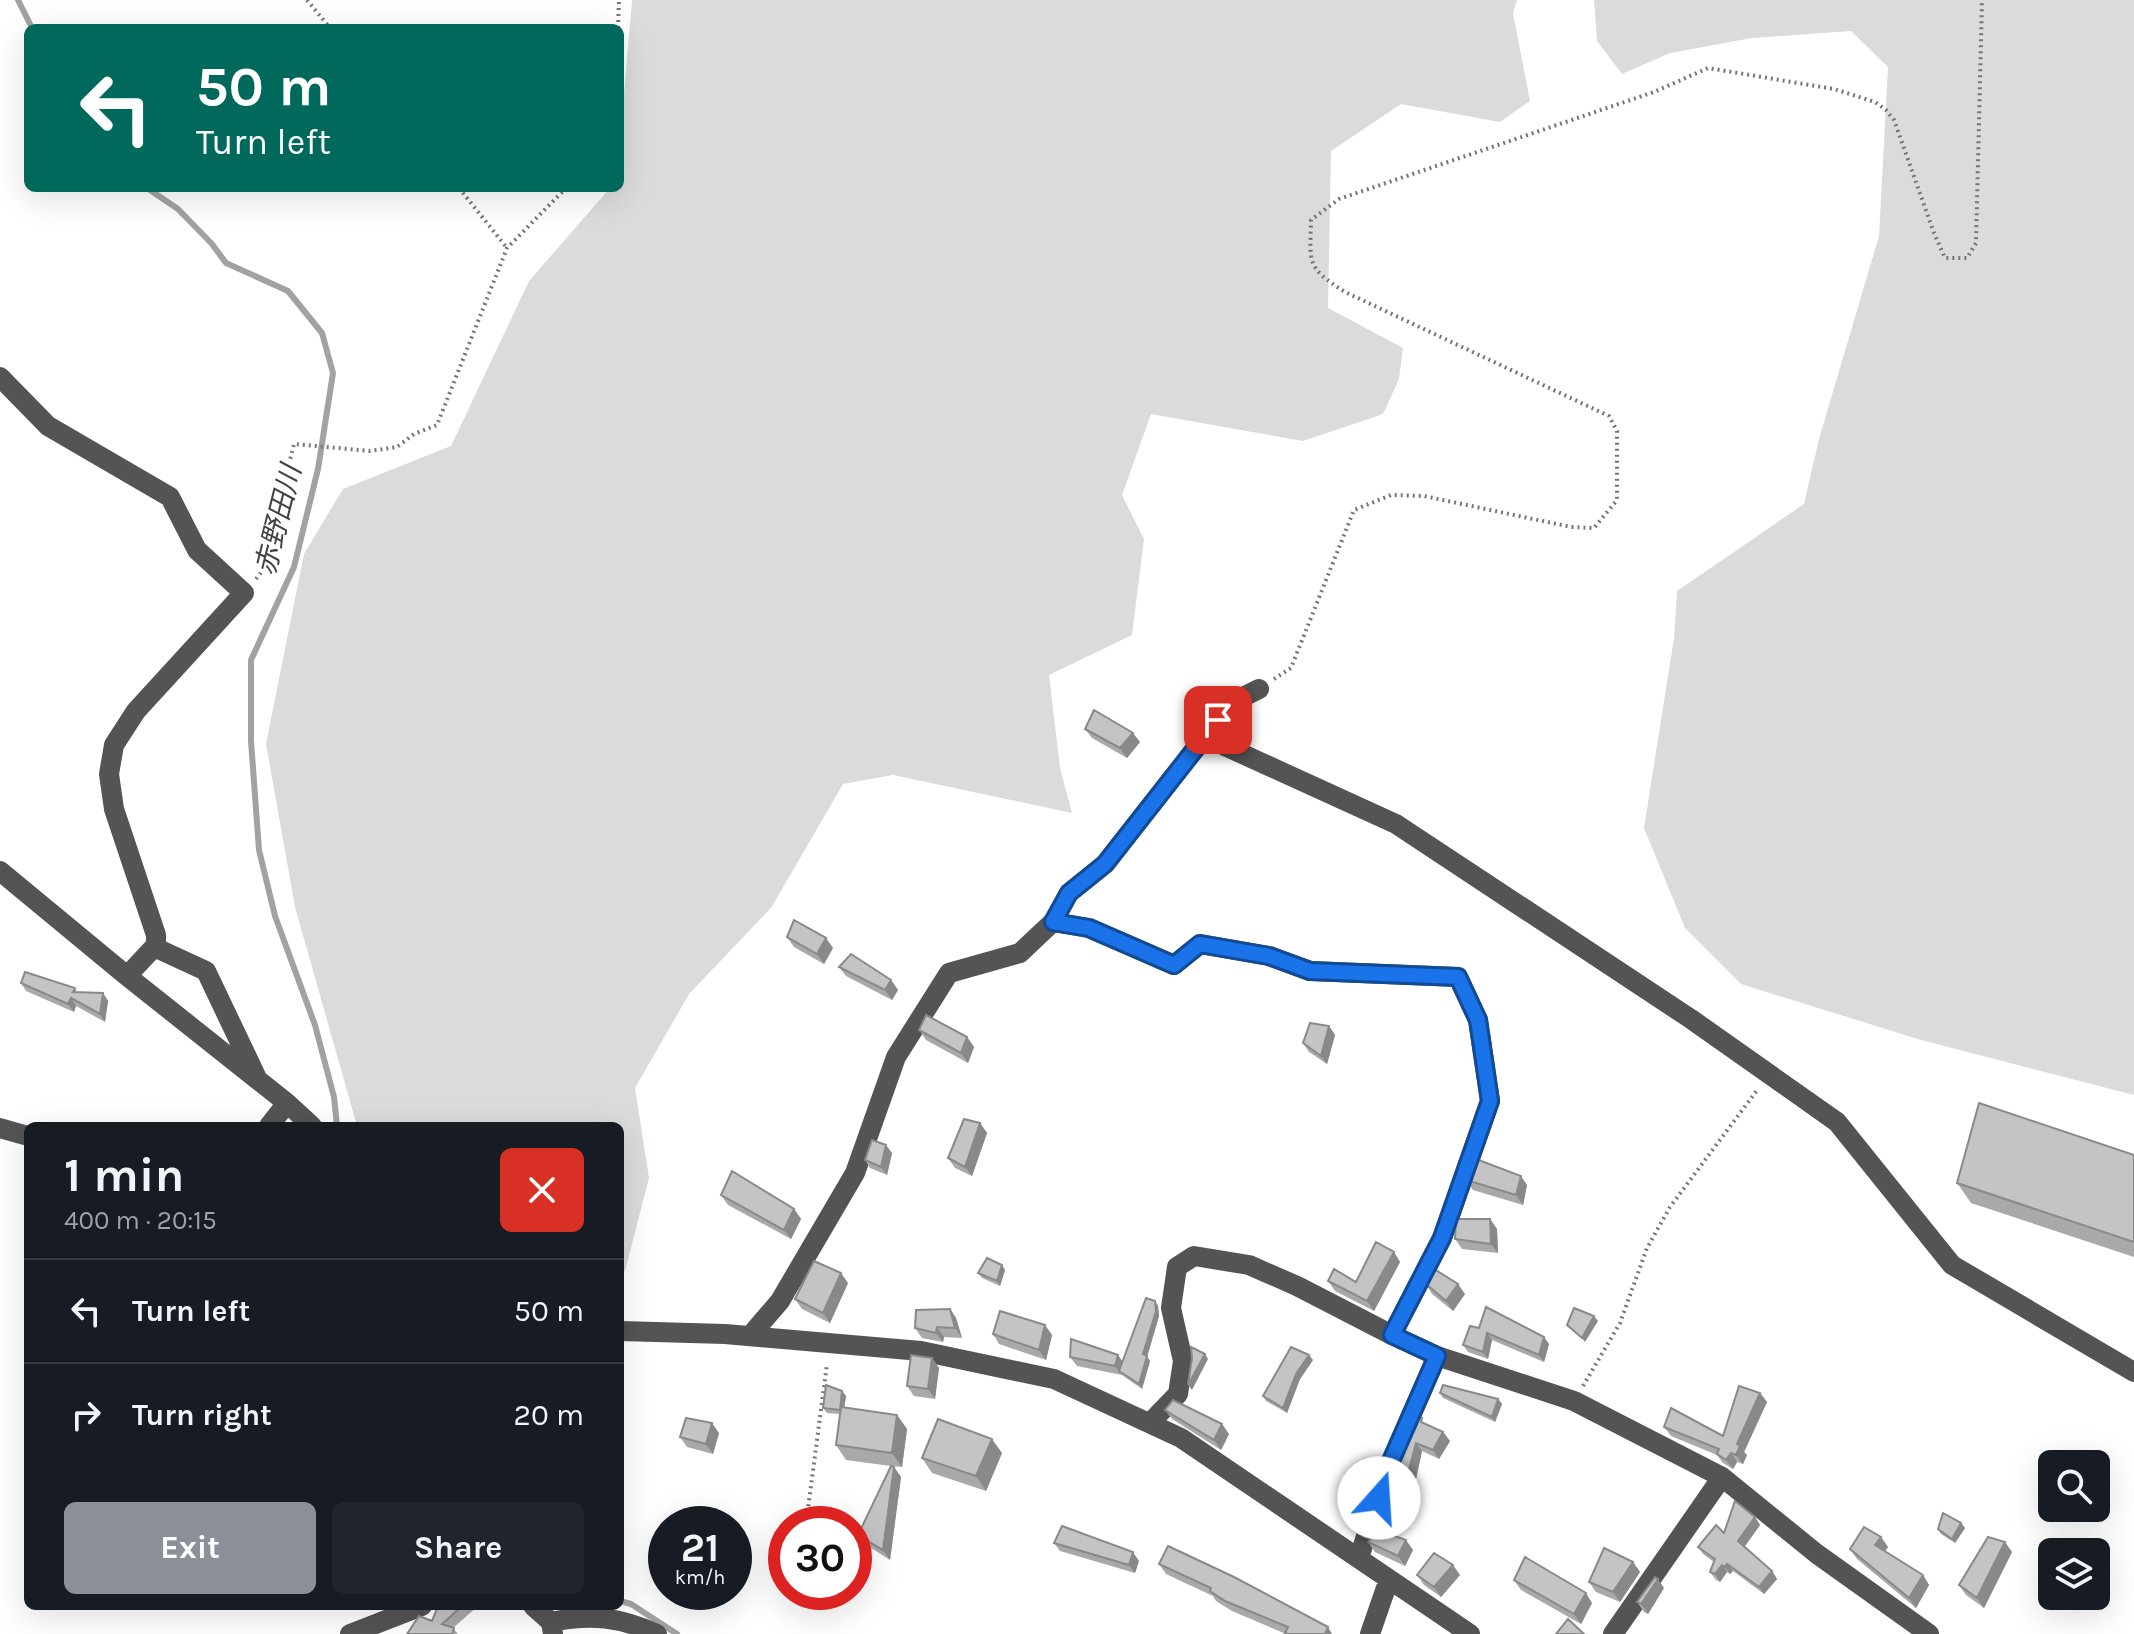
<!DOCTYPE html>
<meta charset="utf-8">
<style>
:root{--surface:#171b24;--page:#20242c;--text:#f1f3f6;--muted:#9ea1a6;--line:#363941;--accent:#8c9099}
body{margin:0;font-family:Karla,"Noto Sans JP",sans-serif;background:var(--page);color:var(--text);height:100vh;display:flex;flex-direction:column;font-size:30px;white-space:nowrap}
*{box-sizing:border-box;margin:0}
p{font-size:26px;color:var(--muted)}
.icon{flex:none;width:44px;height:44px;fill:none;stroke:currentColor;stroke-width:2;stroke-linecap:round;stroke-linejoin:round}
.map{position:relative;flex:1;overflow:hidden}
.sheet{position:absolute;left:24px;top:1122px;width:600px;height:488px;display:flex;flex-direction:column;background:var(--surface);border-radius:12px;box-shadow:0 8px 32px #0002}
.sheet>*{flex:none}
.hud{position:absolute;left:24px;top:24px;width:600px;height:168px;border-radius:12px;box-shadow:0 8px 32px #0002;background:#00695c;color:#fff;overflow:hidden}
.buttons{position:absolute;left:2038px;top:1450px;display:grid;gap:16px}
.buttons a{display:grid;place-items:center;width:72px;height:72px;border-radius:12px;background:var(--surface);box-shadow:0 8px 32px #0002;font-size:40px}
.speed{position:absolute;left:648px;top:1506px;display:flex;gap:16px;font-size:40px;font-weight:700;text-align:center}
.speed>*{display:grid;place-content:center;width:104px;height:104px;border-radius:50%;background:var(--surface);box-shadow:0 8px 32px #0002;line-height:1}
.speed small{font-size:20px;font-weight:400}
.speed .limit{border:12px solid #d22;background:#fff;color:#111}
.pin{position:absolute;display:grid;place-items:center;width:68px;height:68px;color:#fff;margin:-34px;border-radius:16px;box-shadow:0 4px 12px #0006}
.me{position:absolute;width:88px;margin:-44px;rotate:19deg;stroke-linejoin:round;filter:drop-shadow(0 0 6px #0008)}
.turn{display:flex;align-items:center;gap:28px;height:168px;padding:0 40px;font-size:36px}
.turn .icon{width:104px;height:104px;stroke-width:2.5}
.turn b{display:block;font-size:56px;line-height:68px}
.round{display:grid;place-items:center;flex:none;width:84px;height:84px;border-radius:12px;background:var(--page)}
.headline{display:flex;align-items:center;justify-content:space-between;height:136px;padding:0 40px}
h1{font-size:48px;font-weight:700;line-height:60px}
.action{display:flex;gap:16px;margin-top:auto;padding:16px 40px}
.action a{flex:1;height:92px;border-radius:12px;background:var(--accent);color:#fff;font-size:32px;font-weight:700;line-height:92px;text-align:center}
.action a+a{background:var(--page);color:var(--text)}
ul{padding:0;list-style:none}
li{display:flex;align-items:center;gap:24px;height:104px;padding:0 40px;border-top:2px solid var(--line)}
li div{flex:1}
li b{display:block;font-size:30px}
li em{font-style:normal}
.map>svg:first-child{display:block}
.green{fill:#dbdbdb}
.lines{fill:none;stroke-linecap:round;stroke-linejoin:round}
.stream{stroke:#a2a2a2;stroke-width:6}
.path{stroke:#767676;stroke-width:4;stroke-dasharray:2 4;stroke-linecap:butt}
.minor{stroke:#545454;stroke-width:20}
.wall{fill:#a9a9a9}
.shaded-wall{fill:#898989}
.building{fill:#c4c4c4;stroke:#898989;stroke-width:2}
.route-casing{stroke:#114b97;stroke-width:20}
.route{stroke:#1a73e8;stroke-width:14}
.labels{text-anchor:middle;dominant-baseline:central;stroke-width:8;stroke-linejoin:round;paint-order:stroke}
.water-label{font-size:28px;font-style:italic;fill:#434343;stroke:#fff}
</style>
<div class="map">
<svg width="2134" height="1634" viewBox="0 0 2134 1634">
<rect width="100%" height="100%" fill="#fff"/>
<!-- green -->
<path class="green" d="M632 0H1517L1513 13 1530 101 1500 122 1401 104 1331 151 1328 308 1403 348 1399 379 1383 414 1303 441 1151 414 1122 495 1144 539 1132 635 1049 675 1060 768 1072 813 893 775 843 784 771 908 689 994 635 1088 649 1178 625 1271 620 1273V1126H357L295 907 266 744 304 554 343 489 451 446 529 281 610 188H620V141Z
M1594 0H2134V1095L1921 1040 1741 984 1685 928 1644 828 1674 638 1677 591 1804 504 1819 439 1879 236 1888 67 1851 31 1752 38 1670 53 1622 74 1597 41Z"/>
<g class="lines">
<!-- stream -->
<path class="stream" d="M18 0 32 28
M147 188 178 209 212 244 226 263 288 291 322 333 333 373 318 469 294 567 251 660V741L259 850 275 916 315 1025 334 1097 337 1126
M620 1601 631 1604 677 1634"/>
<!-- path -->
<path class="path" d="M307 0 330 28
M618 28 619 0
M459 188 507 248
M256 579 263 570 294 444 370 451 397 447 414 434 437 425 507 248 566 188
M1274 679 1291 668 1354 510 1391 495 1424 496 1571 527 1594 528 1617 500V431L1609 416 1345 292C1306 267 1310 264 1311 220L1339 199 1654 92 1708 68 1834 89 1875 102 1886 110 1894 120 1934 233 1945 258H1967L1976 243 1982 0
M1583 1386 1620 1323 1647 1248 1670 1207 1758 1089
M806 1524 827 1364
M801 1592 803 1608"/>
<!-- minor -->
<path class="minor" d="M0 377 48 426 170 497 197 550 244 593 136 711 114 745 109 774 114 809 156 935V945L127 976
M1205 737 1396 824 1691 1019 1837 1122 1952 1265 2134 1372
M0 871 127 976 287 1103 312 1126
M1053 922 1089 928 1174 965 1200 944 1269 956 1310 971 1458 977 1478 1020 1490 1101 1442 1238 1392 1335 1437 1356 1574 1401 1722 1477 1817 1554 1929 1634
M154 947 206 971 256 1076
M269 1126 287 1103
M0 1128 28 1136
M620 1331 725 1334 921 1351 1054 1379 1181 1438 1470 1634
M750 1336 780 1301 855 1173 896 1057 949 973 1020 953 1039 935 1053 922 1069 893 1105 864 1231 703 1259 689
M1150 1423 1178 1394 1183 1361 1171 1308 1177 1267 1194 1256 1249 1265 1297 1286 1392 1335
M1359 1558 1388 1468 1437 1356
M533 1606 551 1622 553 1634
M551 1622C591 1614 620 1617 657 1634
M350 1634 422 1606
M1370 1634 1389 1579
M1613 1634 1722 1477"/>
</g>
<!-- wall -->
<path class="wall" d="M1085 729 1140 742 1127 758 1092 738Z
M787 937 833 948 824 964 794 947Z
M839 967 891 980 898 990 892 1000 846 976Z
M21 983 75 988 77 992 103 993 108 1001 105 1022 76 1006 74 1012 26 991Z
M1329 1026 1335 1035 1327 1064 1309 1052 1303 1043Z
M919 1030 967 1037 974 1047 968 1063 926 1040Z
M980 1123 987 1133 972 1176 955 1168 948 1158Z
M892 1153 887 1175 870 1168 865 1160Z
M2134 1155V1257L1971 1203 1957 1183Z
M1466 1180 1527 1185 1523 1205 1473 1190Z
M721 1195 794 1209 801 1219 791 1239 728 1205Z
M1490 1219 1497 1229 1498 1253 1462 1249 1455 1239Z
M1394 1252 1400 1262 1374 1311 1335 1291 1328 1281 1356 1282Z
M1005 1270 1000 1286 982 1278 978 1273Z
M848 1283 830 1323 802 1309 795 1299Z
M1426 1284 1465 1294 1453 1311 1432 1294Z
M1155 1301 1158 1306 1159 1316 1147 1357 1150 1361 1142 1389 1122 1375 1077 1366 1070 1357 1122 1362Z
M950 1309 956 1318 962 1338 944 1337 943 1342 922 1338 915 1328Z
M1470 1326 1549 1344 1544 1362 1492 1340 1488 1359 1468 1352 1463 1345Z
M993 1334 1052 1335 1046 1360 999 1344Z
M932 1358 939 1368 935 1399 914 1396 907 1386Z
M1313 1360 1300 1379 1287 1413 1266 1401 1263 1396Z
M842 1391 846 1396 844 1408 897 1415 907 1429 902 1467 891 1466 894 1467 901 1477 890 1560 865 1544 858 1535 891 1466 846 1460 836 1445 840 1414 827 1413 823 1408Z
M1440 1393 1498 1399 1502 1404 1495 1422 1443 1398Z
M1760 1393 1767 1402 1744 1452 1747 1455 1743 1464 1737 1462 1733 1469 1723 1463 1717 1455 1671 1436 1664 1427 1723 1436Z
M1165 1410 1229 1434 1221 1450 1172 1419Z
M1427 1425 1443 1432 1450 1441 1439 1459 1422 1451 1416 1479 1401 1471 1395 1462Z
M719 1433 713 1454 687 1447 680 1437Z
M1002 1453 986 1491 932 1473 922 1458Z
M1755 1517 1760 1525 1744 1547 1772 1571 1777 1579 1764 1594 1733 1571 1730 1574 1727 1572 1720 1582 1716 1580 1710 1572 1714 1562 1703 1554 1698 1547Z
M1961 1523 1965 1528 1955 1543 1941 1534 1938 1529Z
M1881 1537 1888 1547 1885 1551 1923 1575 1929 1585 1916 1608 1857 1559 1850 1549Z
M1368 1542 1413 1550 1405 1566 1375 1552Z
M1054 1543 1139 1561 1135 1573 1060 1551Z
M2012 1552 1984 1608 1966 1595 1959 1585Z
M1633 1562 1640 1572 1620 1602 1596 1592 1589 1582Z
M1159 1564 1332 1634H1286L1232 1611 1216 1601 1213 1596 1166 1574Z
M1417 1575H1460L1441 1597 1424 1585Z
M1514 1580 1592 1603 1581 1624 1521 1590Z
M1664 1588 1648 1614 1644 1612 1637 1602Z
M438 1606H478L453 1628 458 1634H407L432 1621Z"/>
<!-- shaded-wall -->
<path class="shaded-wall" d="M1133 733 1140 742 1127 758 1120 748Z
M826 938 833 948 824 964 817 954Z
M891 980 898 990 892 1000 885 990Z
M103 993 108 1001 105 1022 100 1014Z
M71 998 76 1006 74 1012 68 1004Z
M1329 1026 1335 1035 1327 1064 1321 1056Z
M967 1037 974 1047 968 1063 961 1053Z
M980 1123 987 1133 972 1176 965 1167Z
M886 1145 892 1153 887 1175 881 1167Z
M1521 1176 1527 1185 1523 1205 1516 1195Z
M794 1209 801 1219 791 1239 784 1230Z
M1490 1219 1497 1229 1498 1253 1491 1244Z
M1394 1252 1400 1262 1374 1311 1367 1301Z
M1002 1265 1005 1270 1000 1286 997 1281Z
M841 1273 848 1283 830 1323 823 1313Z
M1458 1284 1465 1294 1453 1311 1446 1301Z
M1155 1301 1158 1306 1159 1316 1147 1357 1150 1361 1142 1389 1139 1384 1143 1354Z
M950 1309 956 1318 962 1338 955 1328Z
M1594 1316 1598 1321 1585 1342 1582 1338Z
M1045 1325 1052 1335 1046 1360 1039 1350Z
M937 1327 944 1337 943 1342 936 1333Z
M1487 1333 1492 1340 1488 1359 1483 1352Z
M1544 1337 1549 1344 1544 1362 1539 1355Z
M1205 1354 1208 1359 1192 1390 1188 1385Z
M1118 1355 1125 1365 1119 1371 1122 1376 1115 1366Z
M1309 1355 1313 1360 1300 1379 1287 1413 1283 1408 1296 1374Z
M932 1358 939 1368 935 1399 928 1389Z
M842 1391 846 1396 843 1415 840 1410Z
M1760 1393 1767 1402 1744 1452 1747 1455 1743 1464 1736 1455 1737 1444Z
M1498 1399 1502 1404 1495 1422 1492 1417Z
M897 1415 907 1429 902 1467 892 1453Z
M712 1423 719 1433 713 1454 706 1444Z
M1222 1424 1229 1434 1221 1450 1214 1440Z
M1443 1432 1450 1441 1439 1459 1433 1450Z
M992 1439 1002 1453 986 1491 976 1476Z
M1416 1443 1422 1451 1416 1479 1409 1470Z
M1731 1453 1737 1462 1733 1469 1726 1460Z
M894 1467 901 1477 890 1560 883 1550Z
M1755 1517 1760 1525 1743 1549 1738 1541Z
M1961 1523 1965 1528 1955 1543 1952 1539Z
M1881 1537 1888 1547 1882 1555 1875 1545Z
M1406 1540 1413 1550 1405 1566 1398 1556Z
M2005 1542 2012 1552 1984 1608 1977 1598Z
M1133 1552 1139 1561 1135 1573 1129 1565Z
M1633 1562 1640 1572 1620 1602 1613 1592Z
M1727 1564 1733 1571 1730 1574 1725 1567Z
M1453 1565 1460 1575 1441 1597 1434 1587Z
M1722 1565 1727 1572 1720 1582 1715 1574Z
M1772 1571 1777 1579 1764 1594 1759 1587Z
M1923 1575 1929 1585 1916 1608 1909 1598Z
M1658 1579 1664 1588 1648 1614 1641 1604Z
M1586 1593 1592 1603 1581 1624 1574 1614Z
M1328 1627 1332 1634H1325Z"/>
<!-- building -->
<path class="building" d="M1094 710 1133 733 1120 748 1085 729Z
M794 920 826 938 817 954 787 937Z
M851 954 891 980 885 990 839 967Z
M25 972 75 988 73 992 103 993 100 1014 71 998 68 1004 21 983Z
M926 1015 967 1037 961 1053 919 1030Z
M1310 1023 1329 1026 1321 1056 1303 1043Z
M1979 1103 2134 1155V1242L1957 1183Z
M964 1119 980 1123 965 1167 948 1158Z
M872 1140 886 1145 881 1167 865 1160Z
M1476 1159 1521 1176 1516 1195 1466 1180Z
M732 1171 794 1209 784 1230 721 1195Z
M1456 1219H1490L1491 1244 1455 1239Z
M1376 1242 1394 1252 1367 1301 1328 1281 1334 1269 1356 1282Z
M987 1258 1002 1265 997 1281 978 1273Z
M814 1261 841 1273 823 1313 795 1299Z
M1431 1267 1458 1284 1446 1301 1426 1284Z
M1146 1298 1155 1301 1156 1311 1143 1354 1147 1356 1139 1384 1119 1371Z
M1486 1307 1544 1337 1539 1355 1487 1333 1483 1352 1463 1345 1470 1326 1479 1328Z
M1574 1308 1594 1316 1582 1338 1567 1325Z
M950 1309 955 1328 937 1327 936 1333 915 1328 916 1310Z
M1000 1311 1045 1325 1039 1350 993 1334Z
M1071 1339 1118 1355 1115 1366 1070 1357Z
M1191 1347 1205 1354 1188 1385 1192 1358Z
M1291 1347 1309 1355 1296 1374 1283 1408 1263 1396Z
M911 1355 932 1358 928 1389 907 1386Z
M826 1385 842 1391 840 1410 823 1408Z
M1443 1385 1498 1399 1492 1417 1440 1393Z
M1739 1386 1760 1393 1737 1444 1740 1446 1736 1455 1731 1453 1726 1460 1717 1454 1719 1449 1664 1427 1671 1408 1723 1436Z
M1173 1400 1222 1424 1214 1440 1165 1410Z
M841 1407 897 1415 892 1453 836 1445Z
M1417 1416 1422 1418 1421 1422 1443 1432 1433 1450 1416 1443 1409 1470 1395 1462 1414 1419Z
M686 1418 712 1423 706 1444 680 1437Z
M938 1419 992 1439 976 1476 922 1458Z
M891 1466 894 1467 883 1550 858 1535Z
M1735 1501 1755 1517 1738 1541 1772 1571 1759 1587 1727 1564 1725 1567 1722 1565 1715 1574 1710 1572 1715 1559 1698 1547 1716 1525 1724 1533Z
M1943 1513 1961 1523 1952 1539 1938 1529Z
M1062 1526 1133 1552 1129 1565 1054 1543Z
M1864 1527 1881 1537 1875 1545 1923 1575 1909 1598 1850 1549Z
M1378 1530 1406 1540 1398 1556 1368 1542Z
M1988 1537 2005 1542 1977 1598 1959 1585Z
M1168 1546 1234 1577 1328 1627 1325 1634H1288L1285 1633 1288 1627 1225 1601 1210 1591 1211 1588 1159 1564Z
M1604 1548 1633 1562 1613 1592 1589 1582Z
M1434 1553 1453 1565 1434 1587 1417 1575Z
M1525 1557 1586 1593 1574 1614 1514 1580Z
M1655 1577 1658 1579 1641 1604 1637 1602Z
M438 1606H462L442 1624 454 1628 452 1634H407L419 1616 432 1621Z
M1568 1619 1584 1634H1556Z"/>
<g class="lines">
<!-- route casing -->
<g class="route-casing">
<path id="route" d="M1218 720 1105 864 1069 893 1053 922 1089 928 1174 965 1200 944 1269 956 1310 971 1458 977 1478 1020 1490 1101 1442 1238 1392 1335 1437 1356 1388 1468 1379 1498"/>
</g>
<!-- route -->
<use href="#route" class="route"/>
</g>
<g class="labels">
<!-- water labels -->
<g class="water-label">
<text transform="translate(278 520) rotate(-76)">赤野田川</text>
</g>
</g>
</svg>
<div class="buttons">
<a><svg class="icon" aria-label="search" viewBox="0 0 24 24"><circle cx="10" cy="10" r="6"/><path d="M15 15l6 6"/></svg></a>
<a><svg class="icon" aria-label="layers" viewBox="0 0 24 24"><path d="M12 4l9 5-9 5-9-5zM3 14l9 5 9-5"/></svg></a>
</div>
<div class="speed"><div>21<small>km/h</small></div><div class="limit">30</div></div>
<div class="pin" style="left:1218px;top:720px;background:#d93025"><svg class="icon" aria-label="arrive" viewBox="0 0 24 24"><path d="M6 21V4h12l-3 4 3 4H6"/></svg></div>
<svg class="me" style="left:1379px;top:1498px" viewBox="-20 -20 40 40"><circle r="19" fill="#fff"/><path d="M0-13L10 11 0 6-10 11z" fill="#1a73e8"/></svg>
<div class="hud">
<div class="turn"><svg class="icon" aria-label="left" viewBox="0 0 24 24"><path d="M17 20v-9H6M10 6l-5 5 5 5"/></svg><div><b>50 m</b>Turn left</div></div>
</div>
<section class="sheet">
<div class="headline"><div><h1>1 min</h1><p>400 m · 20:15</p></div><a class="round" style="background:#d93025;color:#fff"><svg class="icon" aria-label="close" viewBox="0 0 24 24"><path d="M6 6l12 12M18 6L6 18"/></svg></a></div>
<ul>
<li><svg class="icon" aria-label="left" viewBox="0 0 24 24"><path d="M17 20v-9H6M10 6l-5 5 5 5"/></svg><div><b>Turn left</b></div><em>50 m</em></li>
<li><svg class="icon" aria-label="right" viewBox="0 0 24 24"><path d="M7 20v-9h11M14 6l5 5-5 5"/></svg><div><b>Turn right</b></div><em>20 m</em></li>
</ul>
<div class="action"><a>Exit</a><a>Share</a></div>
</section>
</div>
